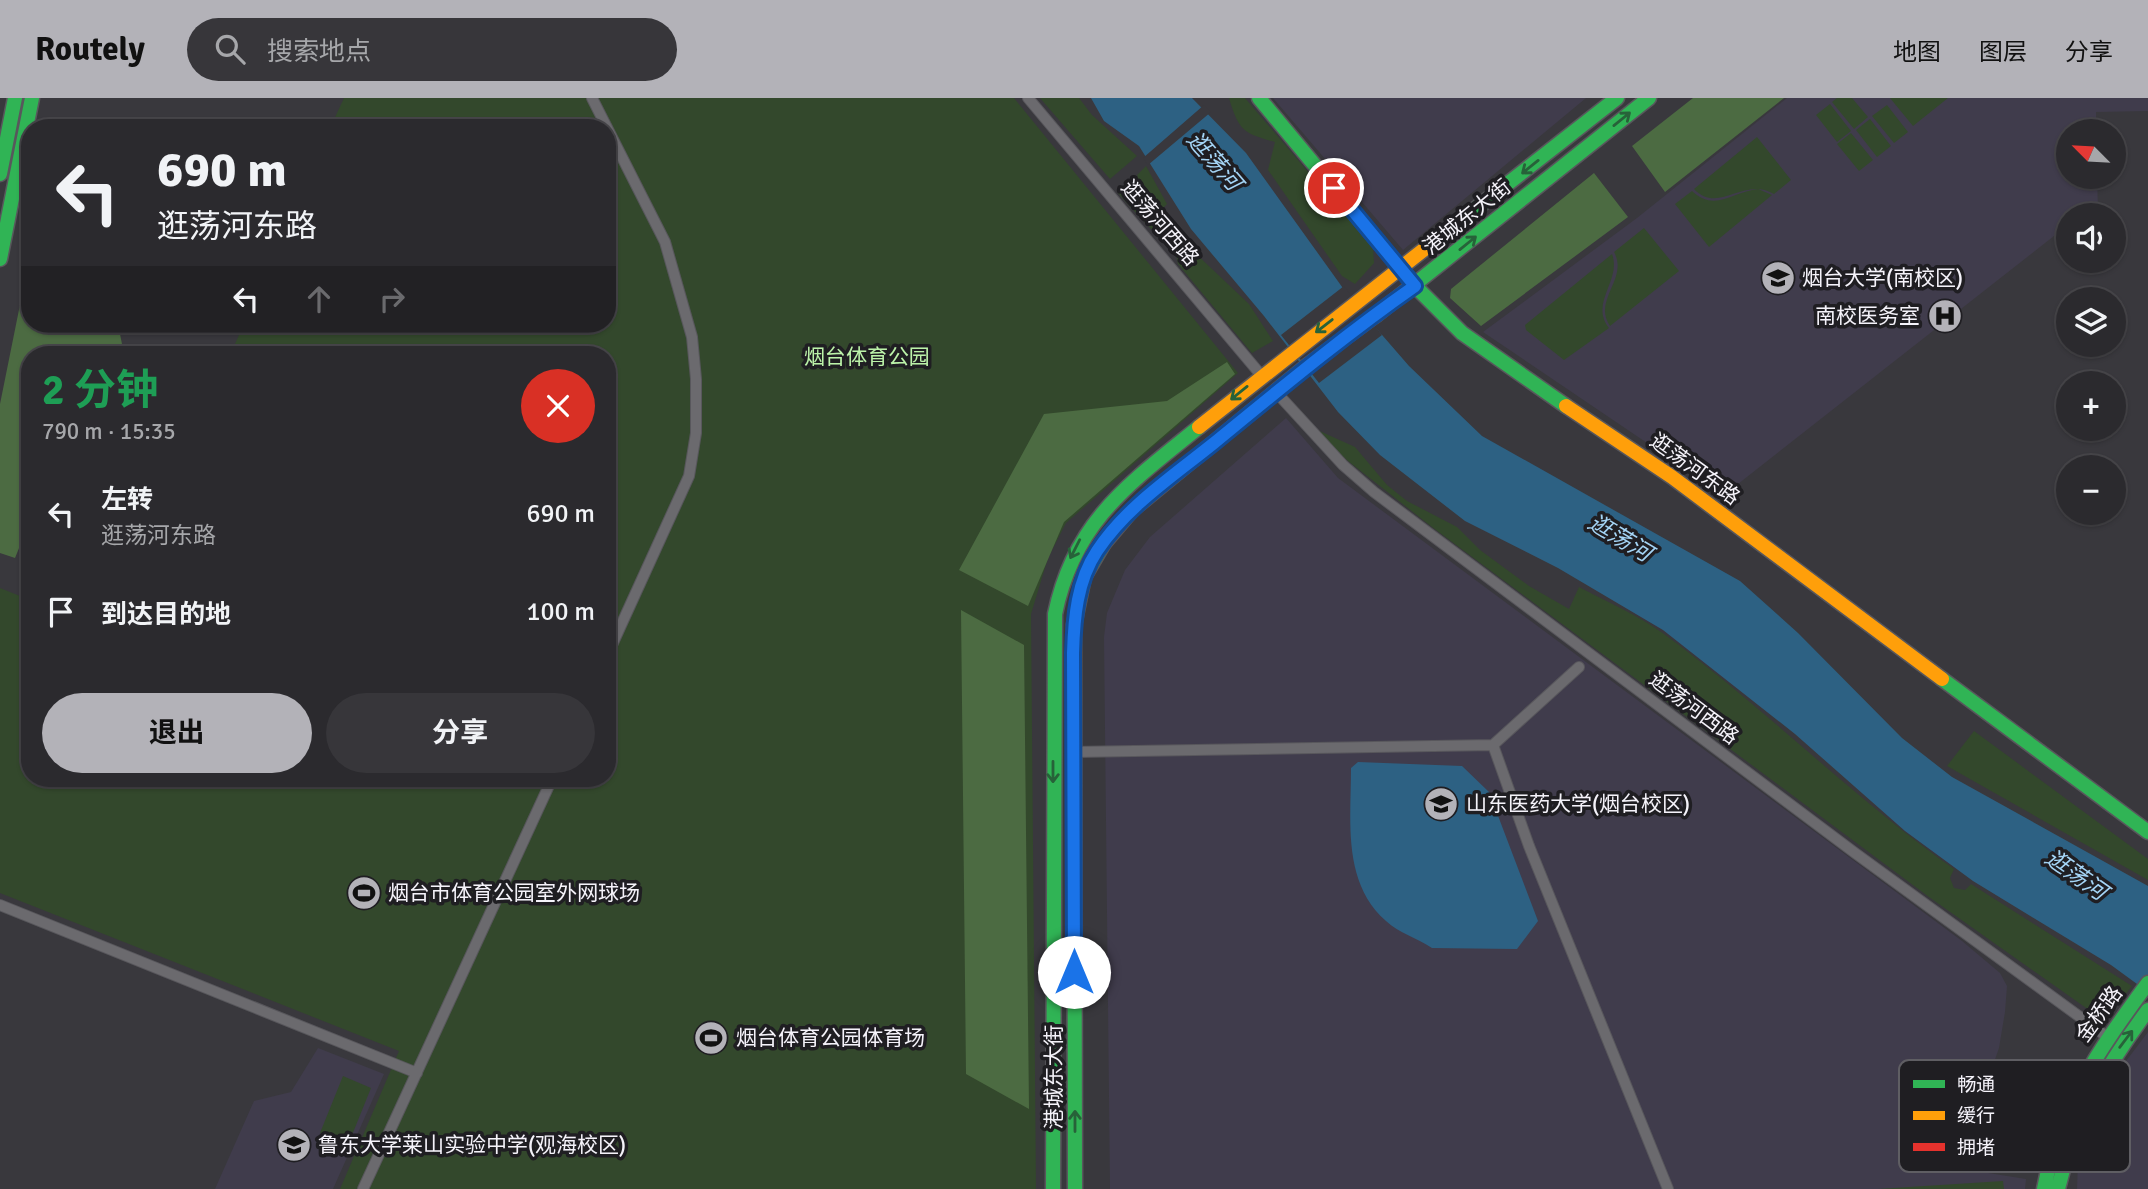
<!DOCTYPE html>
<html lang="zh">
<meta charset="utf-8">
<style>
:root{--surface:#2b2a2e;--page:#37363a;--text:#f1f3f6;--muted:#a6a7aa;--line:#47464a;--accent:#b3b2b8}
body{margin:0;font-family:Signika,"Noto Sans SC",sans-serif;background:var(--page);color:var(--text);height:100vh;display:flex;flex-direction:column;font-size:26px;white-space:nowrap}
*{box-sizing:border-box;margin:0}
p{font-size:23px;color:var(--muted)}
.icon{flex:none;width:38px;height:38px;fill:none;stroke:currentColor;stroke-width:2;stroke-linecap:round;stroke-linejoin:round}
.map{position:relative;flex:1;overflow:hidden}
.side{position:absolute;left:21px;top:248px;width:595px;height:441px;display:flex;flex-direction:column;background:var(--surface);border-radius:28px;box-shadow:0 2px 5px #0004,0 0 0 2px var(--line)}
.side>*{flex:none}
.guide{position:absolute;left:21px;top:21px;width:595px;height:214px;border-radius:28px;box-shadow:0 2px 5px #0004,0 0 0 2px var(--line);background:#2b2a2e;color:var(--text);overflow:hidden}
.needle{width:46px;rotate:294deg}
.tools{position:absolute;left:2056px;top:21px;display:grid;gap:14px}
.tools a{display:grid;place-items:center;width:70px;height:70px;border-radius:50%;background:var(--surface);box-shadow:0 2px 5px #0004,0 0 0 2px var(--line);font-size:35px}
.pin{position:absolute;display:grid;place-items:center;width:60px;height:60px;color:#fff;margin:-30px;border:4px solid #fff;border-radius:50%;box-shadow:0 2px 7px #0007}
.me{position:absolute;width:77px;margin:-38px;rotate:0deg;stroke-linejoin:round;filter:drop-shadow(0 0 5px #0008)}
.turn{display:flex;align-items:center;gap:24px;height:147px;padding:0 21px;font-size:32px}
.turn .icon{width:91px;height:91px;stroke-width:2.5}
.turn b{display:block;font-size:49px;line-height:60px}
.lanes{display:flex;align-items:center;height:66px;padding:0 21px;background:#0003;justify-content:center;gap:35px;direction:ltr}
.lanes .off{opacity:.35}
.round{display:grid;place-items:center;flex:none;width:74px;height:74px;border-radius:37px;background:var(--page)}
.overview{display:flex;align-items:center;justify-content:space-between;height:119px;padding:0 21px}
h1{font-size:42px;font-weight:700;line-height:52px;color:#1e9e55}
.button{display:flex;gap:14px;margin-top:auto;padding:14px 21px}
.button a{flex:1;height:80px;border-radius:42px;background:var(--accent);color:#111;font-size:28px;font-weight:700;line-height:80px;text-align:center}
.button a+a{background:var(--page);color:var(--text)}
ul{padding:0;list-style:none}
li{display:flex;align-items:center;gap:21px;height:98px;padding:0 21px}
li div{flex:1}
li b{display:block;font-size:26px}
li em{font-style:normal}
header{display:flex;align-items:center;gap:42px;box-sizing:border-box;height:98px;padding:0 35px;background:var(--accent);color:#111}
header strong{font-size:33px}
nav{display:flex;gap:38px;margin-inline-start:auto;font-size:24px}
.search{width:490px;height:63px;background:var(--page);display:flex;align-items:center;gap:18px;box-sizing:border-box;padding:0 24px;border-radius:38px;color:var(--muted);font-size:26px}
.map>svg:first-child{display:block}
.built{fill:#403c4c}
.green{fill:#33482c}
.forest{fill:#4c6b42}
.water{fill:#2d6183}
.pier{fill:#39383d}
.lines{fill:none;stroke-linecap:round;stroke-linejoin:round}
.street-casing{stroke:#58575c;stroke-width:12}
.fast-casing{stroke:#58575c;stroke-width:17}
.slow-casing{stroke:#58575c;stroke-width:17}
.jam-casing{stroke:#58575c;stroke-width:17}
.street{stroke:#6b6a6e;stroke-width:10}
.fast{stroke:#30b455;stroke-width:14}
.slow{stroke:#ff9f0a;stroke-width:14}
.jam{stroke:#e5322d;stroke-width:14}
.oneway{stroke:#276239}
.route-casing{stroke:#114b97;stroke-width:18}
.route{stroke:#1a73e8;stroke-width:12}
.labels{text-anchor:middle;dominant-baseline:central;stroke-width:7;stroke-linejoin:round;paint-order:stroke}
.street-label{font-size:21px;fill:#f5f3fa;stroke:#1f1e22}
.poi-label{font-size:21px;fill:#f5f3fa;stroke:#1f1e22;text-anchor:start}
.park-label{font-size:21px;fill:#bcf3a9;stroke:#1f1e22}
.water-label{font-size:23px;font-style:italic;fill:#a4d4f5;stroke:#1f1e22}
.key{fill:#1f1e22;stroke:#5f5e63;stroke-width:2}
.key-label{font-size:19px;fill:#f5f3fa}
</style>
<header>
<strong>Routely</strong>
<div class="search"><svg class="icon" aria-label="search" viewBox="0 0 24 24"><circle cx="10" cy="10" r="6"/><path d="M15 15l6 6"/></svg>搜索地点</div>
<nav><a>地图</a><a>图层</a><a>分享</a></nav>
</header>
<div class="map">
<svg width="2148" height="1091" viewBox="0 0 2148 1091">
<rect width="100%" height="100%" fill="#39383d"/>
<!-- built -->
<path class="built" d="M1273 0H1586L1403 152Z
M1787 0H2148V13L2096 14V33H2068V79H2097L2098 111H2087L2080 117H2068V127L1724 397 1483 234 1637 120Z
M1286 320 1338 380 1962 843 2000 875 2007 888 2005 914 1999 950 1979 1008 1982 1074 2026 1081 2025 1091H1110L1104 539 1107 515 1125 472 1150 439Z
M2148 934V1091H2077L2078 1064 2090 1025 2114 979Z
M318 950 384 976 333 1091H215L254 1003 291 994Z"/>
<!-- green -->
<path class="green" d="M344 0H1014L1238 275 1066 425 1048 460 1031 516 1036 1091H340L399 953 0 795V490L30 502V681H607V257H230L244 226H607V30H330Z
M1040 0H1079L1092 17 1137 58 1110 81Z
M1229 0H1245L1373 150 1374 165 1355 186 1342 178 1268 72 1275 44C1243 35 1239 33 1229 0Z
M1837 0H1852L1868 19 1854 31 1832 4Z
M1890 0H1948L1913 28Z
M1830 6 1851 33 1837 44 1816 17Z
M1887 7 1908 34 1894 45 1872 18Z
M1870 21 1891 48 1877 59 1856 32Z
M1851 35 1873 62 1859 73 1837 46Z
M1757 39 1791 82 1774 96C1743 78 1719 117 1694 91Z
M1146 68 1167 106 1161 112 1165 119 1158 126 1181 159 1192 152 1249 206 1273 243 1252 255 1178 166 1177 160C1158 137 1138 118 1118 95L1128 88 1133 93 1140 86 1137 77Z
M1758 91 1772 97 1709 149 1675 106 1692 93C1715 115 1734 93 1758 91Z
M1644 130 1679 173 1610 228C1592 202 1629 181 1614 154Z
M1612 156C1622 183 1589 204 1609 230L1564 262 1526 232 1525 227Z
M1313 330 1355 349 1387 387 1407 403 1457 429 1480 452 1529 488 1569 511 1579 489C1607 504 1638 517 1664 536 1764 609 1852 699 1954 771L1950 780 1954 790 1965 792 1971 786 2132 888 2107 920 2089 912 1929 799 1432 429 1348 363Z
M1974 633 2148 761V782L1947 668Z
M343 978 371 990 348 1047 320 1035Z
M2003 1083 2004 1091H1878Z"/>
<!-- forest -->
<path class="forest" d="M1693 0H1784L1665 94 1632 48Z
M1594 75 1628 119 1481 228 1450 200 1451 191Z
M30 157V226H118L122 246 117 257H30V423L15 460 0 455V306Z
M1227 264 1235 276 1064 424 1028 508 959 472 1044 316 1167 303Z
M961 512 1024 547 1029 1011 966 976Z"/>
<!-- water -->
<path class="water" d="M1091 0H1192L1246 55 1350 200 1409 268 1482 338 1740 483 1798 535 1902 640 1952 679 2148 788V894L2111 867 1973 783 1905 733 1795 636 1663 532 1558 470 1465 423 1380 357 1338 314 1264 218 1191 131 1139 48 1104 23Z
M1358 664 1462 668 1489 694 1538 823 1517 851 1432 850C1417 840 1399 835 1386 823 1342 784 1351 723 1351 670Z"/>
<!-- pier -->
<path class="pier" d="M1204 7 1211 14 1148 67 1143 60Z
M1344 188 1382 237 1319 285 1281 237Z"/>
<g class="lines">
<!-- street casing -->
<g class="street-casing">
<path id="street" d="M592 0 665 144 692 239 696 281V335L689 378 607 558
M1028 0 1261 277
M1276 294 1343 367 1374 394 1855 755 2106 938
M1579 569 1493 647 1529 748 1668 1091
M1073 654 1493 647
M0 807 417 975
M363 1091 552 681"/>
</g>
<!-- fast casing -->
<g class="fast-casing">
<path id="fast" d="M1259 0 1415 188 1462 235 1566 308
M0 76 15 0
M1455 127 1617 0
M0 161 32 0
M1376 217 1649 0
M1942 581 2148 734
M1053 1091 1055 516C1074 423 1130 385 1199 329
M1075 1091 1074 527 1084 479 1104 445
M2044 1091C2060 1007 2098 953 2148 885
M2058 1091C2073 1023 2107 967 2148 912"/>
</g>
<!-- slow casing -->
<g class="slow-casing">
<path id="slow" d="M1566 308 1672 379 1942 581
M1199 329 1455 127"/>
</g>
<!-- jam casing -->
<g class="jam-casing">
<path id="jam" d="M1104 445 1132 412 1308 267 1376 217"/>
</g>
<!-- street -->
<use href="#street" class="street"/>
<!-- fast -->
<use href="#fast" class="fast"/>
<!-- slow -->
<use href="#slow" class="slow"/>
<!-- jam -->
<use href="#jam" class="jam"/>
</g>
<!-- one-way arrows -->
<defs><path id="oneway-shaft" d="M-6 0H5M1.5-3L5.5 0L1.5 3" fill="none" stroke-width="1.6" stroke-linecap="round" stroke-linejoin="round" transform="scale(1.75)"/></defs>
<g class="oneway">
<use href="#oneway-shaft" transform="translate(1622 21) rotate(-39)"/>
<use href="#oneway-shaft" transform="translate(1530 69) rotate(141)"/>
<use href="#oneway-shaft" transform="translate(1468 145) rotate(-39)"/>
<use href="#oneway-shaft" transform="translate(1324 228) rotate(142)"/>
<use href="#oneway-shaft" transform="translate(1239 295) rotate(141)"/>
<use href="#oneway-shaft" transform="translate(1075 451) rotate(117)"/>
<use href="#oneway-shaft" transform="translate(1053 674) rotate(90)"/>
<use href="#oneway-shaft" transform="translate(2126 941) rotate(-53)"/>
<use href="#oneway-shaft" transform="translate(1075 1023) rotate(-90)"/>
</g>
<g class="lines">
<!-- route casing -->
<g class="route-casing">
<path id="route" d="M1074 874 1073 555C1074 520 1077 483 1097 453 1126 409 1173 378 1214 345 1280 291 1345 237 1415 188L1334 90"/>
</g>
<!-- route -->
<use href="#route" class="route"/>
</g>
<!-- icons -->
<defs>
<g id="university-disc" transform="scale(1.75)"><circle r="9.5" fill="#b3b2b8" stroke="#1f1e22"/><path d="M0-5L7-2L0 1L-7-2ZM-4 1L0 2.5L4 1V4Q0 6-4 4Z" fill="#111"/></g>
<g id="hospital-disc" transform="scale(1.75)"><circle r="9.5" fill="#b3b2b8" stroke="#1f1e22"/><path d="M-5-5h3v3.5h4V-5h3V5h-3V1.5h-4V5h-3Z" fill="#111"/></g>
<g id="stadium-disc" transform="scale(1.75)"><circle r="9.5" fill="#b3b2b8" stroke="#1f1e22"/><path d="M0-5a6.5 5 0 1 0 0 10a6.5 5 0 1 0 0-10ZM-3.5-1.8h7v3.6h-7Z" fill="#111"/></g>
<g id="school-disc" transform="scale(1.75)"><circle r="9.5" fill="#b3b2b8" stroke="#1f1e22"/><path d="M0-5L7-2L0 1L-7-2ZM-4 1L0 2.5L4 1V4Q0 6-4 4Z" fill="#111"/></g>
</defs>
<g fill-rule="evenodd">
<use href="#university-disc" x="1778" y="180"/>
<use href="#hospital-disc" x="1945" y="218"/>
<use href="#university-disc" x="1441" y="706"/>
<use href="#stadium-disc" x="364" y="795"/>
<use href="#stadium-disc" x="711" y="940"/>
<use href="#school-disc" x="294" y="1047"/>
</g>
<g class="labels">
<!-- street labels -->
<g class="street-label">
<text transform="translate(1467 119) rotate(-39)">港城东大街</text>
<text transform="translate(1160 125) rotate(49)">逛荡河西路</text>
<text transform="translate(1695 371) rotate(36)">逛荡河东路</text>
<text transform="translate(1694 610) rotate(37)">逛荡河西路</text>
<text transform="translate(2099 916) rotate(-54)">金桥路</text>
<text transform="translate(1054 979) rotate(-90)">港城东大街</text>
</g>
<!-- poi labels -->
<g class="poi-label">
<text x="1802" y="180">烟台大学(南校区)</text>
<text x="1920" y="218" text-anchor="end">南校医务室</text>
<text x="1466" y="706">山东医药大学(烟台校区)</text>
<text x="388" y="795">烟台市体育公园室外网球场</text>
<text x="736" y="940">烟台体育公园体育场</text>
<text x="318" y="1047">鲁东大学莱山实验中学(观海校区)</text>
</g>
<!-- park labels -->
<g class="park-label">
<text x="867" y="259">烟台体育公园</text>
</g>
<!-- water labels -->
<g class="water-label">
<text transform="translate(1214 63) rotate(49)">逛荡河</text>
<text transform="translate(1620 440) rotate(31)">逛荡河</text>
<text transform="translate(2076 777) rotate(35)">逛荡河</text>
</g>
</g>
<!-- legend -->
<rect x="1899" y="962" width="231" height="112" rx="10" class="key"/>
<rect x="1913" y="982" width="32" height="8" fill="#30b455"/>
<rect x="1913" y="1013" width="32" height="9" fill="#ff9f0a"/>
<rect x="1913" y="1045" width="32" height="8" fill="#e5322d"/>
<g class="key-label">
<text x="1957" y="993">畅通</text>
<text x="1957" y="1024">缓行</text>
<text x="1957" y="1056">拥堵</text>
</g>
</svg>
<div class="tools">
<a><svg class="needle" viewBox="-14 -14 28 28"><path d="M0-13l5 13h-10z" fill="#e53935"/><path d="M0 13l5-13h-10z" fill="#a6a7aa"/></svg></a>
<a><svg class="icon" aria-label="sound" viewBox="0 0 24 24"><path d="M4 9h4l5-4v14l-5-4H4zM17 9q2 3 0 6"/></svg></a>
<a><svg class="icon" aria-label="layers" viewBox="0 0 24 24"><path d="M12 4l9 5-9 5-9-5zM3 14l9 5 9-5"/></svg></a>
<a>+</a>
<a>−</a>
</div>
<div class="pin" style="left:1334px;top:90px;background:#d93025"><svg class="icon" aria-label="arrive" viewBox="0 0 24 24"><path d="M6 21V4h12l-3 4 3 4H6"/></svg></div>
<svg class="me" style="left:1074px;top:874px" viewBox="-20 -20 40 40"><circle r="19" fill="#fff"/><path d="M0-13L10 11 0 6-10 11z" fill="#1a73e8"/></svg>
<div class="guide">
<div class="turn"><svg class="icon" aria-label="left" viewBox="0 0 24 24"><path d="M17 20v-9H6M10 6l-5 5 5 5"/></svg><div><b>690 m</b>逛荡河东路</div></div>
<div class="lanes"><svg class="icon" aria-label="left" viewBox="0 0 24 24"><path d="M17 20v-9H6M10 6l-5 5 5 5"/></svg><svg class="icon off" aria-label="ahead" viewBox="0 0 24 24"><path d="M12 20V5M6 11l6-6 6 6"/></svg><svg class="icon off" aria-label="right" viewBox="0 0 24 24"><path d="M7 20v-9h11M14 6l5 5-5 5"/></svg></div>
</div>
<section class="side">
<div class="overview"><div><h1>2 分钟</h1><p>790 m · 15:35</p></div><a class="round" style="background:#d93025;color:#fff"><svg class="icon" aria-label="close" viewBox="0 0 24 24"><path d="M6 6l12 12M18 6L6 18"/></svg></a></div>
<ul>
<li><svg class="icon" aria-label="left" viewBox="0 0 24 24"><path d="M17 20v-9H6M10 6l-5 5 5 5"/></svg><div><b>左转</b><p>逛荡河东路</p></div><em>690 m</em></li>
<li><svg class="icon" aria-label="arrive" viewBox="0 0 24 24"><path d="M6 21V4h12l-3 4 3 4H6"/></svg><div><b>到达目的地</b></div><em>100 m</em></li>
</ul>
<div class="button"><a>退出</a><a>分享</a></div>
</section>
</div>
